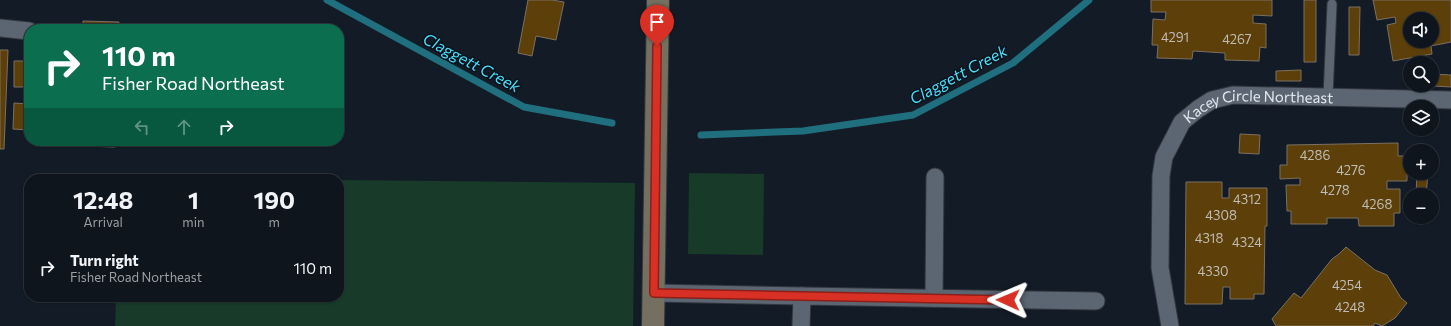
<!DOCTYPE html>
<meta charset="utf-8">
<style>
:root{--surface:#0e151c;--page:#1c2229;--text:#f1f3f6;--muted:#9b9fa3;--line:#2e343b}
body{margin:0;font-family:Commissioner,sans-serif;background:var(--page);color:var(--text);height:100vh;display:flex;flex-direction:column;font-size:15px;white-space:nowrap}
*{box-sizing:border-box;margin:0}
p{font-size:13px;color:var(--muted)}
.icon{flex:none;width:22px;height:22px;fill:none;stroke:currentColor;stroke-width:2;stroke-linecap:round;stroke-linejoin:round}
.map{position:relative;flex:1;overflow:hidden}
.drawer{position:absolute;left:24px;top:174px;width:320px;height:128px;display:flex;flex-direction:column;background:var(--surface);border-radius:16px;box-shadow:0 1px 3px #0004,0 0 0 1px var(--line)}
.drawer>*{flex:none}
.guide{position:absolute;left:24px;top:24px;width:320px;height:122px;border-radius:16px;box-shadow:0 1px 3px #0004,0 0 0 1px var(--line);background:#0b6e4f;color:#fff;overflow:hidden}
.fabs{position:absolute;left:1403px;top:12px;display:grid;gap:8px}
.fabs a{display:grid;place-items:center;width:36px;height:36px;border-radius:50%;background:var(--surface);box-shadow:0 1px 3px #0004,0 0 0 1px var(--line);font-size:20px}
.pin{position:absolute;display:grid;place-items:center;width:34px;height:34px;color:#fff;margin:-41px -17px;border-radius:50% 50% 50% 0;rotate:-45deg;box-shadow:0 0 4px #0007}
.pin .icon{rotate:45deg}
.me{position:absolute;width:44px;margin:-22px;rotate:271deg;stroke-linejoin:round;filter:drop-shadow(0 0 3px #0008)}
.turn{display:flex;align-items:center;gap:14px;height:84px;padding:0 12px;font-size:18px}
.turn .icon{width:52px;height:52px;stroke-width:2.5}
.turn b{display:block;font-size:28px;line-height:34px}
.lanes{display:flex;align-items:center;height:38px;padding:0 12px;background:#0003;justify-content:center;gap:20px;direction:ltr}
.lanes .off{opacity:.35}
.eta{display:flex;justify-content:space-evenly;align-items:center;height:68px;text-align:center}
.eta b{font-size:24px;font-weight:700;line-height:28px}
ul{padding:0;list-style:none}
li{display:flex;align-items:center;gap:12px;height:52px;padding:0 12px}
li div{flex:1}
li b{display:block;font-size:15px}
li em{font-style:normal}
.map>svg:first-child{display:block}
.green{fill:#173a29}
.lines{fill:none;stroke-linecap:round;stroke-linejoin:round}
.stream{stroke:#206f7f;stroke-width:7}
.building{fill:#5d3f09;stroke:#7a7063;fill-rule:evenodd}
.lane-casing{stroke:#333740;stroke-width:11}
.street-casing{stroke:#333740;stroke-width:19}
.secondary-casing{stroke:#333740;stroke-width:24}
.lane{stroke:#5b6672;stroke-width:9}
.street{stroke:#5b6672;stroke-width:17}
.secondary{stroke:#746f5e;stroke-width:22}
.route-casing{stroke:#8d1f18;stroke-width:10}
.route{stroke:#d93025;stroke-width:7}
.labels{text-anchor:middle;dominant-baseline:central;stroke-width:3;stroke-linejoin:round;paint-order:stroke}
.number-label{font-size:13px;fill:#bfbcb4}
.street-label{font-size:15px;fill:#e0e6ed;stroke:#0a131c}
.water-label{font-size:16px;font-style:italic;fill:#4adcfa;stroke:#0a131c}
</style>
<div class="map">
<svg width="1451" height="326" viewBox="0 0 1451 326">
<rect width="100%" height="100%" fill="#131c26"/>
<!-- green -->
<path class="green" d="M689 173 764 174 763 255 688 254Z
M339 180 635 183 633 326H115L116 297H339Z"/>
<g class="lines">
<!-- stream -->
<path class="stream" d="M327 0 524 107 612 123
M701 135 803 131 913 115 1013 63 1089 0"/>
</g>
<!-- building -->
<path class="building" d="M528 0H552L564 2 556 40 536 36 532 56 518 53Z
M1151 0H1272V16L1253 15V23L1266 24V48L1260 47 1259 61 1225 60V53L1193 51 1192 59 1157 58 1158 45H1152L1153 19 1165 20 1166 12H1151Z
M1304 0H1316V62H1304Z
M1373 0H1451V42L1431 46 1432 54 1393 61 1387 25 1396 23 1395 17 1377 20ZM1410 19H1432V41H1410Z
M1349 7H1360L1359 55H1349Z
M83 21 119 22 118 29H83Z
M0 50H8L4 149H0Z
M14 61H29V87H14Z
M1301 70V81H1276V71Z
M1433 74 1451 75V87L1433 86Z
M14 103 29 104V130L13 129Z
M1240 134 1260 135 1259 154 1239 153Z
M81 141H115V147L81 146Z
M1398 143V156H1407V181H1387V189H1400V213H1394V226H1359L1358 218H1327V224H1291V211H1287L1286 185H1300V178L1280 179V165H1287V145Z
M1417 173H1428L1426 195H1416Z
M1186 182H1222V198H1229V188H1267V226H1265L1264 294H1254V299H1230V287H1223L1222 304H1185Z
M1346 247 1375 270 1387 275 1401 298 1407 303 1395 318 1382 326 1375 323 1373 326H1276L1272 319 1294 293 1301 298 1332 259 1339 254Z"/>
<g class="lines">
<!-- lane casing -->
<g class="lane-casing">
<path id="lane" d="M1328 97 1332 4"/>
</g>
<!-- street casing -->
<g class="street-casing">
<g id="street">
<path d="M0 28 29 31"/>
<path d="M654 293 802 296"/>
<path d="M934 298 935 177"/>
<path d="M801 326 802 296 1096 301"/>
<path id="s1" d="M1170 326 1160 268 1161 176 1164 157 1182 122 1198 109 1212 100 1233 95 1451 100"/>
</g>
</g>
<!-- secondary casing -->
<g class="secondary-casing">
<path id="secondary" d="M653 326 658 0"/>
</g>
<!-- lane -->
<use href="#lane" class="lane"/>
<!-- street -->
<use href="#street" class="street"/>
<!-- secondary -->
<use href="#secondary" class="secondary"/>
</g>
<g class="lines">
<!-- route casing -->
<g class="route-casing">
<path id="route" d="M657 46 654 293 1008 300"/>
</g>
<!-- route -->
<use href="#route" class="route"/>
</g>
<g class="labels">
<!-- number labels -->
<g class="number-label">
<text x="1175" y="37">4291</text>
<text x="1237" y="39">4267</text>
<text x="1315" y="155">4286</text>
<text x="1351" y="170">4276</text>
<text x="1335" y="190">4278</text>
<text x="1247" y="199">4312</text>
<text x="1377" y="204">4268</text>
<text x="1221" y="215">4308</text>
<text x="1209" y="238">4318</text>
<text x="1247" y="242">4324</text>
<text x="1213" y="271">4330</text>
<text x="1347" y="285">4254</text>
<text x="1350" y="307">4248</text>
</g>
<!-- street labels -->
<g class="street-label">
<text stroke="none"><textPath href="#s1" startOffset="291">Kacey Circle Northeast</textPath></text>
</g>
<!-- water labels -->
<g class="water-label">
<text transform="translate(472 62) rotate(28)">Claggett Creek</text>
<text transform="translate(958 74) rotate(-28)">Claggett Creek</text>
</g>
</g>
</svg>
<div class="fabs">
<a><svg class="icon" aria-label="sound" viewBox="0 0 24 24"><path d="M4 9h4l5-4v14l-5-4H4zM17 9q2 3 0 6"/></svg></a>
<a><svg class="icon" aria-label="search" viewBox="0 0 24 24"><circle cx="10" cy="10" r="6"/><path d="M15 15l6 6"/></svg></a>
<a><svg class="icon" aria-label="layers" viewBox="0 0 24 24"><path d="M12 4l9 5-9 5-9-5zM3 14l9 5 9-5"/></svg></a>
<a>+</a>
<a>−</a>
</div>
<div class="pin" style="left:657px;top:46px;background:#d93025"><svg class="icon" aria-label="arrive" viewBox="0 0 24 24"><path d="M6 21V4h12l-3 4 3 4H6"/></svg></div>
<svg class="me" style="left:1008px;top:300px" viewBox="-20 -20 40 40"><path d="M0-17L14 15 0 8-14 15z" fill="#d93025" stroke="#fff" stroke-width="4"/></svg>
<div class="guide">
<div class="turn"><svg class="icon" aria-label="right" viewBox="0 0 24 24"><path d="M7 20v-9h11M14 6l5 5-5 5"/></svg><div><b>110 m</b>Fisher Road Northeast</div></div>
<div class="lanes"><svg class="icon off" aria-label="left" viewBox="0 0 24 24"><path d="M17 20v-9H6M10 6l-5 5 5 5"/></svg><svg class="icon off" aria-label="ahead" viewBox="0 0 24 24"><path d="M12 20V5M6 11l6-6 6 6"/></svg><svg class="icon" aria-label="right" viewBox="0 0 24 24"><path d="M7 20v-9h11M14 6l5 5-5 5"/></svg></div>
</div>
<section class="drawer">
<div class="eta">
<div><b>12:48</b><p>Arrival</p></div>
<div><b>1</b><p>min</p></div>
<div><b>190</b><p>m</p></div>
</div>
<ul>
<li><svg class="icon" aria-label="right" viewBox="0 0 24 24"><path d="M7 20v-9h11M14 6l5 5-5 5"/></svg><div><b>Turn right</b><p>Fisher Road Northeast</p></div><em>110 m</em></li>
</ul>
</section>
</div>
